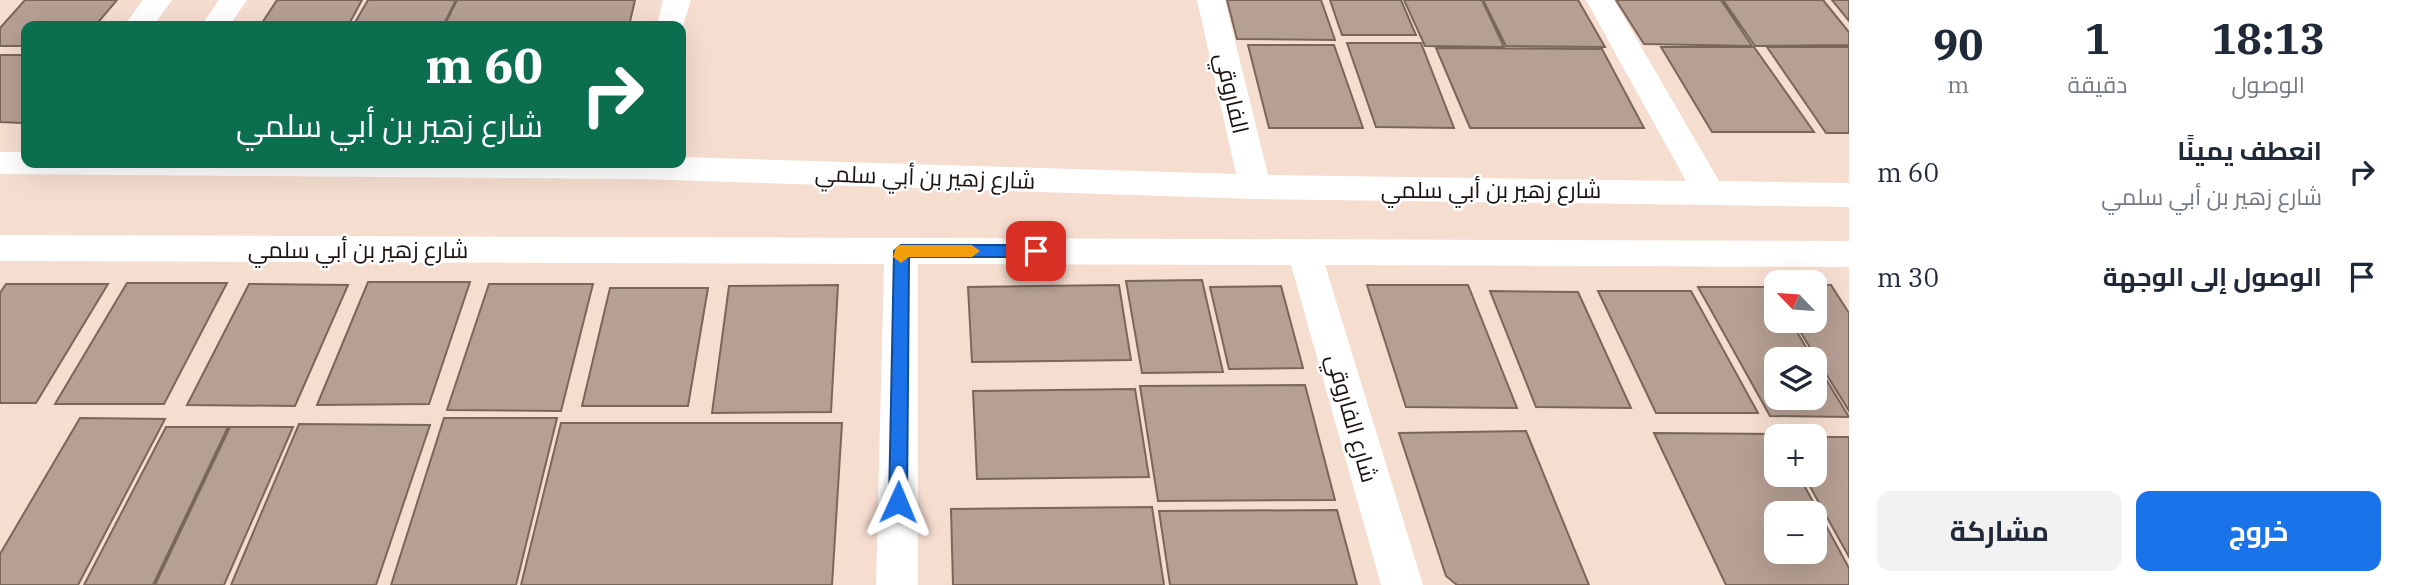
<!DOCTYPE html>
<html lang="ar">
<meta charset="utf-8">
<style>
:root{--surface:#fff;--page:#f2f2f3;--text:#1f2937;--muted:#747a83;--accent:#1a73e8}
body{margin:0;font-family:"IBM Plex Serif",Cairo,serif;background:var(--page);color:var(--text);direction:rtl;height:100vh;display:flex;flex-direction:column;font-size:26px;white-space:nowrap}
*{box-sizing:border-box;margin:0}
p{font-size:23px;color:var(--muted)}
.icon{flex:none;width:38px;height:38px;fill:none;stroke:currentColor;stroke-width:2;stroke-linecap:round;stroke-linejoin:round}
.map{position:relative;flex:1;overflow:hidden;direction:ltr}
.side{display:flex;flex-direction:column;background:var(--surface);width:560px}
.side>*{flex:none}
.top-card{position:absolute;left:21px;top:21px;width:665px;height:147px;border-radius:14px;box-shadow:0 7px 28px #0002;direction:rtl;background:#0b6e4f;color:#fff;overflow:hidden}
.needle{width:46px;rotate:295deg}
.buttons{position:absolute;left:1764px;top:270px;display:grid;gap:14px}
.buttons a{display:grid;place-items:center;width:63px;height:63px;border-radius:14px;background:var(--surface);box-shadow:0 7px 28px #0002;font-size:35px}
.pin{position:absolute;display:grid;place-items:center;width:60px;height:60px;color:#fff;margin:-30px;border-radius:14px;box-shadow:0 4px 10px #0006}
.me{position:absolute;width:77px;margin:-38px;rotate:1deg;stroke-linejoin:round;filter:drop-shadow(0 0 5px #0008)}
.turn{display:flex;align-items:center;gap:24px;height:147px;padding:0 28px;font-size:32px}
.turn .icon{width:91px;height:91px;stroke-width:2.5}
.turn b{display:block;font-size:49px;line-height:60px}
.eta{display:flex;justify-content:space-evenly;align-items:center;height:119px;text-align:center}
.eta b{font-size:42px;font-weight:700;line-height:49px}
.button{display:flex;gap:14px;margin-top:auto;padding:14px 28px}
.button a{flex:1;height:80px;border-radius:14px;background:var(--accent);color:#fff;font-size:28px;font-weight:700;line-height:80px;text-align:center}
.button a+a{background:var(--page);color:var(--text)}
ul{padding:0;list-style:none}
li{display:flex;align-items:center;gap:21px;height:105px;padding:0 28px}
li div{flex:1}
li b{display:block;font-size:26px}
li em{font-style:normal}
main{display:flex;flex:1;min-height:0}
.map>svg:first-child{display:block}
.building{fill:#b69f93;stroke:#7a665b;stroke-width:2;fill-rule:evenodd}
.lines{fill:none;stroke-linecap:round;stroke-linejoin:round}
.minor{fill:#fff;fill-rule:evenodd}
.route{fill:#1a73e8;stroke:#114b97;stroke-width:2}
.slow{fill:#f59e0b}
.labels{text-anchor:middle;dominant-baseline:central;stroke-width:5;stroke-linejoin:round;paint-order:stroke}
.street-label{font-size:23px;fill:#1b130f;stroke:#fff}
</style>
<main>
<section class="side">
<div class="eta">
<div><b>18:13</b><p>الوصول</p></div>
<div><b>1</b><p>دقيقة</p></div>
<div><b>90</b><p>m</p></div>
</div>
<ul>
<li><svg class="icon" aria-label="right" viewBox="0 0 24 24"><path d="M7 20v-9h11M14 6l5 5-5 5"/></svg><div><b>انعطف يمينًا</b><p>شارع زهير بن أبي سلمي</p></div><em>60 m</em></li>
<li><svg class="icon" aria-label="arrive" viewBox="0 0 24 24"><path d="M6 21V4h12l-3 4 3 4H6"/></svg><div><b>الوصول إلى الوجهة</b></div><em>30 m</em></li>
</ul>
<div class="button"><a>خروج</a><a>مشاركة</a></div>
</section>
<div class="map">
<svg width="1849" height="585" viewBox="0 0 1849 585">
<rect width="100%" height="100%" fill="#f5ddd0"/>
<!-- building -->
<path class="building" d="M25 0H117L95 26H26V46H0V28Z
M277 0H362L348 26H260Z
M368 0H456L443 26H353Z
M457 0H635L629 26H444Z
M1227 0H1321L1335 40 1237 39Z
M1330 0H1401L1416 35H1342Z
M1404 0H1482L1504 47 1425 46Z
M1483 0H1578L1605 47 1506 46Z
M1616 0H1721L1752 46 1644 44Z
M1723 0H1823L1849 32V45L1755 46Z
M1832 0H1849V21Z
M1347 43H1421L1454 128 1376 127Z
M1248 45H1334L1363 128H1269Z
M1661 47H1754L1814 132H1712Z
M1767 47H1849V133H1826Z
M1436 48 1602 49 1644 128H1470Z
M0 55H26V116L21 123 0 122Z
M1202 280 1223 372 1142 373 1126 281Z
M368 282H470L429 404 317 405Z
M127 283H227L164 404H55Z
M6 284H108L36 403H0V293Z
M249 284 348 285 295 406 187 405Z
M489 284H593L561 411 447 410Z
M838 285 831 412 712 413 729 286Z
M1119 285 1131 360 972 362 968 287Z
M1367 285H1468L1517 408 1406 407Z
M1815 285H1831L1849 313V411L1793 320H1815Z
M1281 286 1303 368 1229 369 1210 287Z
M1698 287H1770L1776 298V320H1790L1813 359H1776V397H1815V361L1849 417 1770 416Z
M610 288H708L688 406H582Z
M1490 291 1578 292 1631 408 1536 407Z
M1598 291H1691L1758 413H1656Z
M1305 385 1335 500 1158 501 1140 386Z
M1135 389 1149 477 977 479 973 391Z
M80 418 165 419 78 585H0V554Z
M444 418H557L516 585H391Z
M561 423H842L832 585H521Z
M299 424 430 425 376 585H231Z
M166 427H228L153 585H84Z
M230 427H293L224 585H155Z
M1526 431 1589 585H1457L1446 576 1399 433Z
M1654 433 1776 434V474H1798L1849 568V585H1726ZM1776 513H1815V551H1776Z
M1815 437H1849V557L1803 474H1815Z
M1152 507 1164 585H953L951 509Z
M1337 510 1357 585H1170L1159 511Z"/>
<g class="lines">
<!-- minor -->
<path class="minor" d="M143 0H172L153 26H124Z
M219 0H247L229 26H201Z
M663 0H691L681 32V26H657Z
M1197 0H1225L1268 175 1686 181 1586 0H1614L1719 181 1849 183V207L1255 199 639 179 0 174V152H26V163H681V157L1236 174Z
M0 235 1849 241V267L1325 265 1423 585H1381L1291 265 918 264V585H876L884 264 0 261Z"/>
</g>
<!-- route -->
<path class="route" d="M901 245H1036L1043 251 1036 257H909L907 502 904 508 898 510 891 508 889 502 894 251Z"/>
<!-- slow -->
<path class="slow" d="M901 245H972L980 251 972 257H909L901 263 893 257 896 247Z"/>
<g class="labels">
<!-- street labels -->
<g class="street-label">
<text transform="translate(1233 93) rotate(77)">الفاروقي</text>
<text transform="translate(925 176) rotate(2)">شارع زهير بن أبي سلمي</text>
<text x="1491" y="189">شارع زهير بن أبي سلمي</text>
<text x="358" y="249">شارع زهير بن أبي سلمي</text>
<text transform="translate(1353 418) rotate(74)">شارع الفاروقي</text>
</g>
</g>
</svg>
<div class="buttons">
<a><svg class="needle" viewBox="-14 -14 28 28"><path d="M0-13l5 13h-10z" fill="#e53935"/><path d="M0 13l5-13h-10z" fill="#747a83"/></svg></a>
<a><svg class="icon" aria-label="layers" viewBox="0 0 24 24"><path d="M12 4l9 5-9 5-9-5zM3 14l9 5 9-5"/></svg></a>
<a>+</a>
<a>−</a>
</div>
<div class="pin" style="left:1036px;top:251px;background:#d93025"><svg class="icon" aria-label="arrive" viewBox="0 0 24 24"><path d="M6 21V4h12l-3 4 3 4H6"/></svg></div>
<svg class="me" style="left:898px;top:502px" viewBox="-20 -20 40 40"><path d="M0-17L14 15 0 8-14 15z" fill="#1a73e8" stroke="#fff" stroke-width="4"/></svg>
<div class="top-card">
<div class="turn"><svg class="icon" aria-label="right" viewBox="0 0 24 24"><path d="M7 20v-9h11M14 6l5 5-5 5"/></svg><div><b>60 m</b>شارع زهير بن أبي سلمي</div></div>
</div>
</div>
</main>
